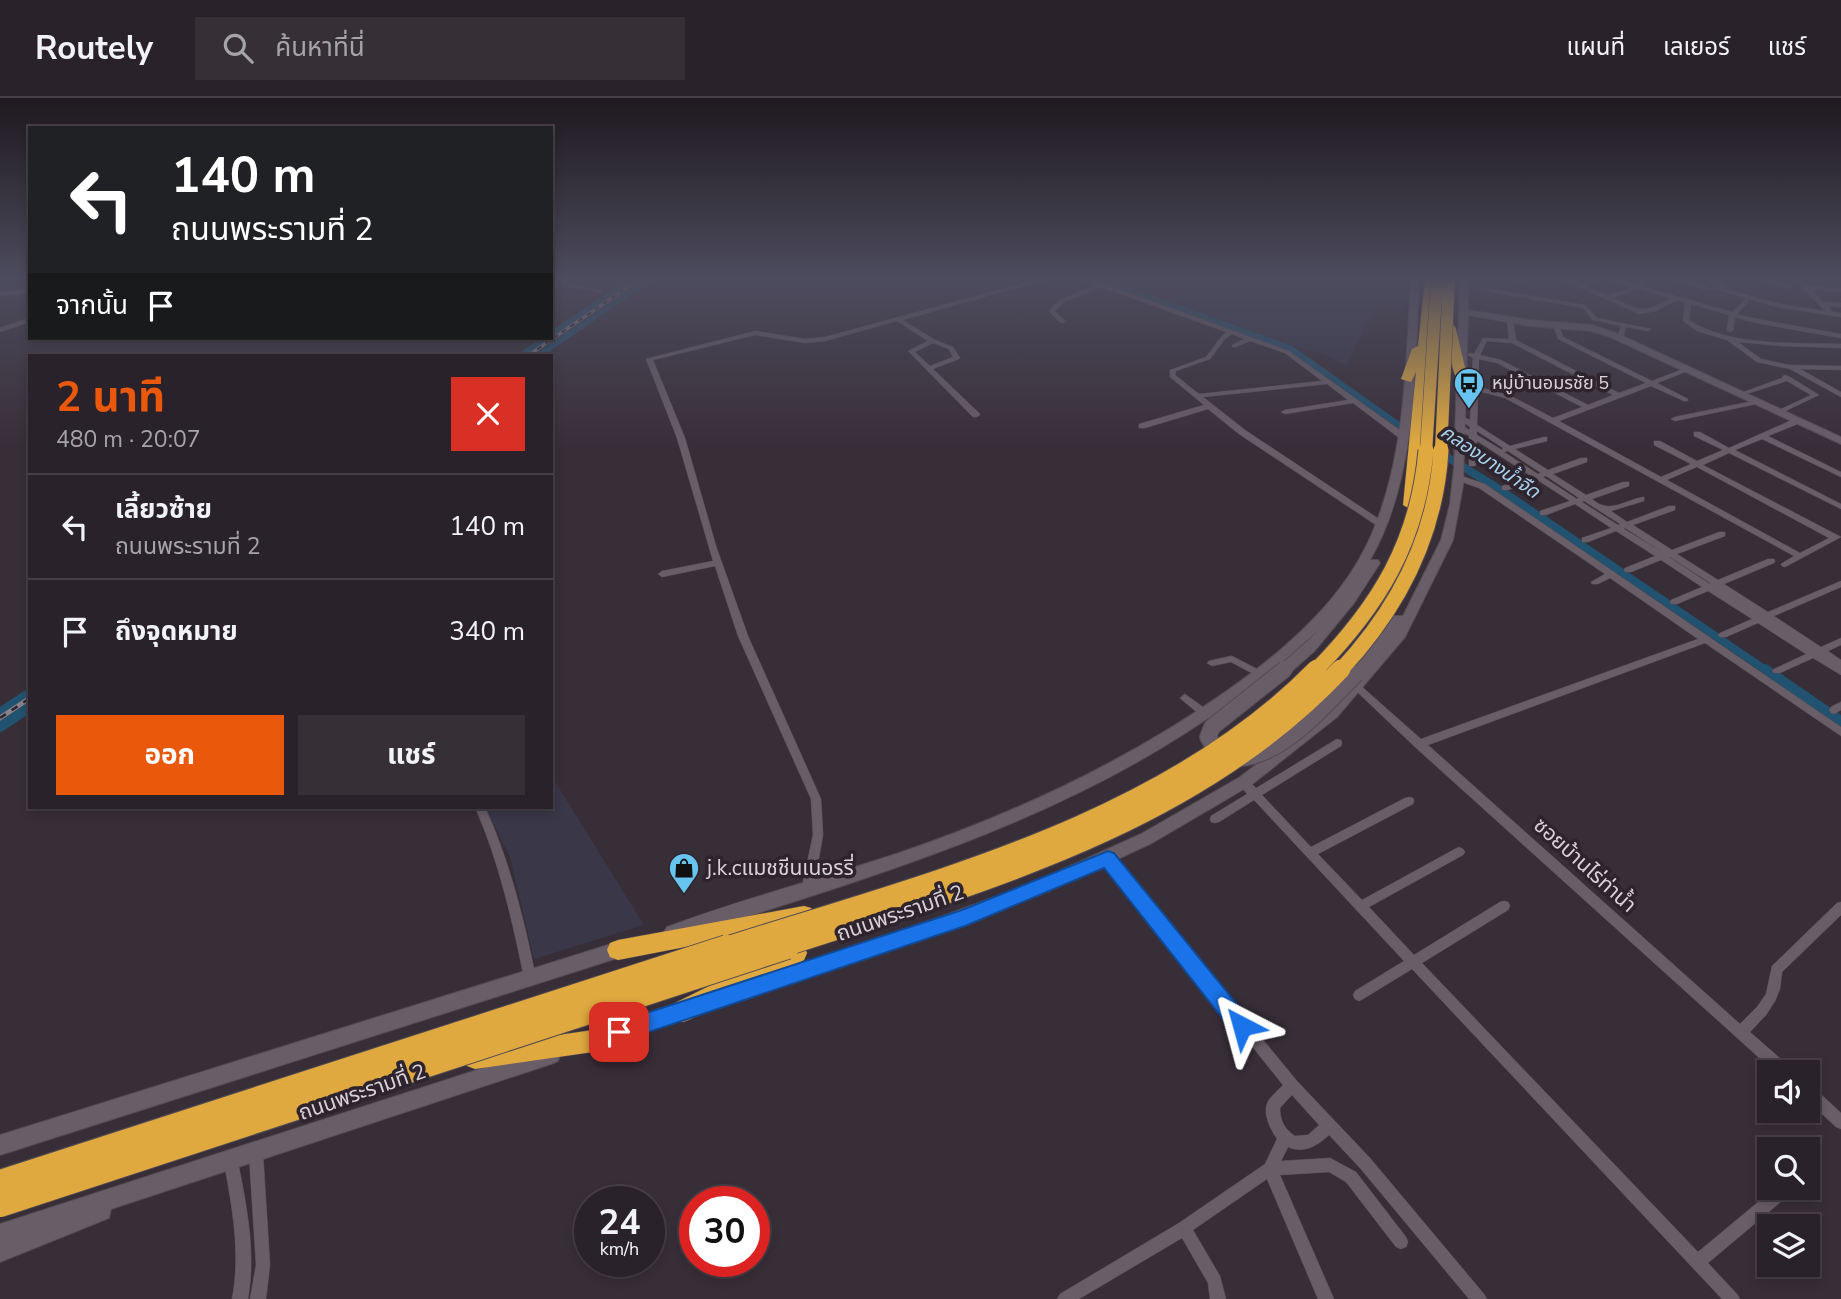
<!DOCTYPE html>
<html lang="th">
<meta charset="utf-8">
<style>
:root{--surface:#2a222a;--page:#362f36;--text:#f1f3f6;--muted:#a5a4a8;--line:#463f47;--accent:#ea580c}
body{margin:0;font-family:"Nunito Sans","Noto Sans Thai",sans-serif;background:var(--page);color:var(--text);height:100vh;display:flex;flex-direction:column;font-size:26px;white-space:nowrap}
*{box-sizing:border-box;margin:0}
p{font-size:23px;color:var(--muted)}
.icon{flex:none;width:38px;height:38px;fill:none;stroke:currentColor;stroke-width:2;stroke-linecap:round;stroke-linejoin:round}
.map{position:relative;flex:1;overflow:hidden}
.side{position:absolute;left:28px;top:256px;width:525px;height:455px;display:flex;flex-direction:column;background:var(--surface);border-radius:0px;box-shadow:0 4px 10px #0003,0 0 0 2px var(--line)}
.side>*{flex:none}
.top-card{position:absolute;left:28px;top:28px;width:525px;height:214px;border-radius:0px;box-shadow:0 4px 10px #0003,0 0 0 2px var(--line);background:#202124;color:#fff;overflow:hidden}
.tools{position:absolute;left:1757px;top:962px;display:grid;gap:14px}
.tools a{display:grid;place-items:center;width:63px;height:63px;border-radius:0px;background:var(--surface);box-shadow:0 4px 10px #0003,0 0 0 2px var(--line);font-size:35px}
.speed{position:absolute;left:574px;top:1088px;display:flex;gap:14px;font-size:35px;font-weight:700;text-align:center}
.speed>*{display:grid;place-content:center;width:91px;height:91px;border-radius:50%;background:var(--surface);box-shadow:0 4px 10px #0003,0 0 0 2px var(--line);line-height:1}
.speed small{font-size:18px;font-weight:400}
.speed .limit{border:10px solid #d22;background:#fff;color:#111}
.pin{position:absolute;display:grid;place-items:center;width:60px;height:60px;color:#fff;margin:-30px;border-radius:14px;box-shadow:0 4px 10px #0006}
.me{position:absolute;width:77px;margin:-38px;rotate:321deg;stroke-linejoin:round;filter:drop-shadow(0 0 5px #0008)}
.turn{display:flex;align-items:center;gap:24px;height:147px;padding:0 28px;font-size:32px}
.turn .icon{width:91px;height:91px;stroke-width:2.5}
.turn b{display:block;font-size:49px;line-height:60px}
.then{display:flex;align-items:center;height:66px;padding:0 28px;background:#0003;gap:14px;font-size:26px}
.round{display:grid;place-items:center;flex:none;width:74px;height:74px;border-radius:0px;background:var(--page)}
.head{display:flex;align-items:center;justify-content:space-between;height:119px;padding:0 28px}
h1{font-size:42px;font-weight:700;line-height:52px;color:var(--accent)}
.action{display:flex;gap:14px;margin-top:auto;padding:14px 28px}
.action a{flex:1;height:80px;border-radius:0px;background:var(--accent);color:#fff;font-size:28px;font-weight:700;line-height:80px;text-align:center}
.action a+a{background:var(--page);color:var(--text)}
ul{padding:0;list-style:none}
li{display:flex;align-items:center;gap:21px;height:105px;padding:0 28px;border-top:2px solid var(--line)}
li div{flex:1}
li b{display:block;font-size:26px}
li em{font-style:normal}
header{display:flex;align-items:center;gap:42px;box-sizing:border-box;height:98px;padding:0 35px;background:var(--surface);border-bottom:2px solid var(--line)}
header strong{font-size:33px}
nav{display:flex;gap:38px;margin-inline-start:auto;font-size:24px}
.search{width:490px;height:63px;background:var(--page);display:flex;align-items:center;gap:18px;box-sizing:border-box;padding:0 24px;border-radius:0px;color:var(--muted);font-size:26px}
.map>svg:first-child{display:block}
.industrial{fill:#393748}
.lines{fill:none;stroke-linecap:round;stroke-linejoin:round}
.canal-far2{stroke:#215270;stroke-width:6}
.canal-far1{stroke:#215270;stroke-width:8}
.canal{stroke:#215270;stroke-width:10}
.street-casing{stroke:#544b53;stroke-width:1}
.secondary-casing{stroke:#544b53;stroke-width:2}
.highway-casing{stroke:#544b53;stroke-width:1}
.street{fill:#695d68;fill-rule:evenodd}
.secondary{fill:#695d68;fill-rule:evenodd}
.highway{fill:#e0a940;fill-rule:evenodd}
.rail-far1-casing{stroke:#8a828a;stroke-width:3.5}
.rail-casing{stroke:#8a828a;stroke-width:5}
.rail-far1{stroke:#2e242e;stroke-width:2;stroke-dasharray:5;stroke-linecap:butt}
.rail{stroke:#2e242e;stroke-width:2.5;stroke-dasharray:7;stroke-linecap:butt}
.secondary-bridge-far1-casing{stroke:#544b53;stroke-width:14;stroke-linecap:butt}
.secondary-bridge-casing{stroke:#544b53;stroke-width:18;stroke-linecap:butt}
.highway-bridge-far3-casing{stroke:#544b53;stroke-width:13;stroke-linecap:butt}
.highway-bridge-far2-casing{stroke:#544b53;stroke-width:17;stroke-linecap:butt}
.highway-bridge-far1-casing{stroke:#544b53;stroke-width:21;stroke-linecap:butt}
.highway-bridge-casing{stroke:#544b53;stroke-width:26;stroke-linecap:butt}
.secondary-bridge-far1{stroke:#695d68;stroke-width:12}
.secondary-bridge{stroke:#695d68;stroke-width:16}
.highway-bridge-far3{stroke:#e0a940;stroke-width:12}
.highway-bridge-far2{stroke:#e0a940;stroke-width:15}
.highway-bridge-far1{stroke:#e0a940;stroke-width:19}
.highway-bridge{stroke:#e0a940;stroke-width:24}
.route{fill:#1a73e8;stroke:#114b97;stroke-width:2}
.labels{text-anchor:middle;dominant-baseline:central;stroke-width:7;stroke-linejoin:round;paint-order:stroke}
.far-poi-label{font-size:18px;fill:#d9d2d9;stroke:#2e242e;text-anchor:start}
.far-water-label{font-size:19px;font-style:italic;fill:#a8d2ef;stroke:#2e242e}
.street-label{font-size:21px;fill:#d9d2d9;stroke:#2e242e}
.poi-label{font-size:21px;fill:#d9d2d9;stroke:#2e242e;text-anchor:start}
</style>
<header>
<strong>Routely</strong>
<div class="search"><svg class="icon" aria-label="search" viewBox="0 0 24 24"><circle cx="10" cy="10" r="6"/><path d="M15 15l6 6"/></svg>ค้นหาที่นี่</div>
<nav><a>แผนที่</a><a>เลเยอร์</a><a>แชร์</a></nav>
</header>
<div class="map">
<svg width="1841" height="1201" viewBox="0 0 1841 1201">
<rect width="100%" height="100%" fill="#382e38"/>
<!-- industrial -->
<path class="industrial" d="M1111 180H1410L1404 214 1378 202 1346 268 1325 256 1300 250 1164 201 1183 194 1170 187 1147 195 1107 181Z
M551 677 644 827 534 861 510 759 485 709H551Z"/>
<g class="lines">
<!-- canal-far2 -->
<path class="canal-far2" d="M1095 180 1290 250 1420 342
M551 237 634 180
M522 257 547 240
M539 257 651 180"/>
<!-- canal-far1 -->
<path class="canal-far1" d="M1437 353 1496 389 1767 573"/>
<!-- canal -->
<path class="canal" d="M1765 571 1841 623
M0 615 30 595
M0 629 30 609"/>
<!-- street casing -->
<g class="street-casing">
<path id="street" d="M559 180H565L567 185 603 193 600 195 563 187Z
M1042 180H1052L903 222 935 242 953 249 960 260 959 261 933 271 979 315 980 317 976 319H973L908 253 928 243 897 223 825 243 805 245 755 237 653 262 685 340 716 448 748 538 821 701 823 737 813 793 811 796 807 798 803 796 801 793 813 737 811 701 738 538 715 468 662 479 658 476 662 473 713 463 677 340 646 261 755 233 805 241 825 239ZM933 245 949 251 953 259 930 268 915 254Z
M1079 180H1088L1289 253 1404 335V339H1398L1353 305 1285 316 1281 314 1285 312 1348 302 1327 286 1203 299 1245 332 1385 425V429H1379L1239 336 1208 311 1145 330H1139V326L1204 307 1170 279V272L1206 259 1221 239 1226 234 1101 189 1064 204 1055 213 1066 224 1061 225 1049 214V212L1060 202 1095 187ZM1232 236 1244 241 1232 247V249H1236L1250 243 1285 255 1322 283 1199 296 1175 277 1176 273 1210 261 1225 241Z
M1506 180H1531C1525 183 1512 183 1506 180Z
M1560 180H1568L1581 186 1594 180H1602L1586 188 1608 198 1632 189 1604 180H1614L1637 187 1645 180H1652L1642 188 1732 214 1746 201 1749 203 1737 216 1757 221 1841 236V240L1756 225 1735 219 1733 232 1730 234 1727 232 1729 217 1691 206 1689 222C1731 249 1792 244 1841 246V250L1782 248 1738 244 1761 261 1789 267 1841 268V272L1800 271 1841 294V299L1790 271 1757 264 1727 242 1697 233 1683 223 1685 204 1677 202 1656 213 1639 216ZM1638 191 1671 200C1642 216 1643 213 1613 200Z
M1665 180H1675L1676 181 1673 183Z
M1685 180H1691L1692 183 1709 190 1720 189 1706 180C1715 180 1723 182 1727 190L1726 191 1776 205 1825 213 1793 180H1799L1808 188 1841 190V194L1811 192 1824 204 1841 205V209L1828 208 1831 212 1830 213 1841 215V219L1776 209 1718 192 1706 193 1687 185Z
M1753 180H1763L1793 189 1790 191Z
M1481 189 1585 207 1597 220 1651 231 1648 233 1626 229 1623 240 1620 242 1617 240 1621 228 1593 222 1583 210 1479 192V190Z
M30 191V195L0 198V194Z
M30 220V224L0 234V230Z
M1510 220 1513 222 1516 242 1619 295 1646 285 1558 241 1553 227 1554 226 1559 227 1563 239 1652 283 1686 270H1690V272L1657 285 1688 301V303H1684L1651 288 1559 323 1661 379 1691 366 1654 347V343H1660L1697 363 1723 352 1694 338V334H1700L1729 350 1794 321H1800V325L1768 338 1841 374V379L1762 341 1735 352 1841 406V411L1729 355 1703 367 1841 439 1785 469 1782 468 1781 466 1794 458 1505 300 1478 293 1477 327 1510 348 1544 339H1547V343L1515 351 1548 372 1581 360H1587V364L1553 376 1586 397 1623 384H1629V388L1592 401C1595 403 1598 406 1602 407 1615 412 1631 400 1644 399V403L1611 413 1627 424 1669 408H1675V412L1633 427 1672 452 1719 434H1725V438L1677 456 1718 482 1768 461H1774L1775 463 1774 465 1724 486 1768 514 1841 483V489L1774 518 1821 549 1841 540V547L1828 553 1841 562V577L1813 560 1780 575H1774L1772 573 1774 571 1806 556 1758 525 1726 539H1720L1718 537 1720 535 1752 521 1708 493 1677 506H1671L1670 504 1671 502 1702 489 1661 462 1631 474H1625L1624 472 1625 470 1655 458 1616 433 1588 444H1582V440L1611 430 1575 406 1546 417H1540V413L1570 403 1536 381 1508 392H1502V388L1515 384 1502 375V371H1508L1522 381 1531 378 1477 343 1476 366 1475 368H1469V338L1456 329 1460 327 1470 332V329L1456 319 1460 317 1470 322 1471 292 1457 287 1460 285 1471 288 1473 260 1467 257 1470 255 1474 256 1483 240 1509 241 1507 222ZM1487 243 1512 245 1613 297 1588 307 1501 262 1480 257ZM1479 261 1497 265 1582 309 1553 320 1509 297 1478 289ZM1477 333 1503 350 1502 352 1477 337ZM1508 353 1541 375 1538 376 1504 354ZM1697 369 1829 440 1800 455 1667 382ZM1546 378 1579 400 1577 401 1543 379ZM1584 403 1620 426 1618 427 1582 404ZM1625 430 1664 455 1624 431ZM1669 459H1670L1710 485V486Z
M1785 277 1790 279 1819 297 1779 316 1775 314 1777 313 1811 297 1787 283 1743 297 1738 296 1782 280 1783 278Z
M1759 302 1762 304 1761 305 1675 323 1671 321 1675 319Z
M1456 378H1462L1485 386 1841 629V638L1705 545 1428 647 1740 926 1757 909 1766 896 1772 868 1837 805 1841 804V817L1782 874 1780 891 1775 903 1766 917 1750 934 1791 970 1792 975H1776L1415 649 1352 589 1354 587H1360L1421 641 1698 541 1610 480 1598 486H1592L1591 484 1605 476 1479 390 1456 382Z
M1232 558 1263 574 1265 576 1263 578H1257L1231 564 1212 568 1207 565 1209 563Z
M1185 596 1210 614 1212 617 1210 620H1204L1182 602 1180 600Z
M1841 604V612L1834 616 1831 615 1829 612 1831 609Z
M1337 641 1341 642 1342 645 1341 648 1262 697 1311 749 1405 700 1409 699 1413 700 1414 703 1413 706 1318 756 1362 802 1455 751 1459 749 1463 751 1465 754 1463 757 1369 809 1414 857 1500 804 1504 803 1508 804 1510 808 1508 812 1422 865 1698 1154 1775 1090H1792L1790 1096 1708 1165 1737 1196 1740 1201H1722L1412 871 1363 901 1359 903 1355 901 1353 897 1355 893 1404 863 1254 702 1219 724 1215 725 1211 724 1210 721 1211 718 1247 696 1237 683 1238 680H1246L1256 690Z
M475 709H485C510 764 524 821 536 880L534 884 530 886 526 884 524 880C512 821 499 764 475 709Z
M1108 756 1112 758 1297 983 1370 1060 1484 1196 1487 1201H1469L1360 1070 1329 1037C1317 1048 1304 1056 1288 1049L1281 1063 1330 1060 1356 1074 1406 1139 1408 1144 1406 1149 1401 1151 1396 1149 1346 1084 1329 1074 1280 1077 1334 1201H1318L1267 1081 1193 1132 1220 1178 1226 1201H1210L1208 1185 1182 1140 1079 1201H1057L1060 1196 1179 1125 1265 1066 1277 1041C1271 1032 1263 1017 1267 1006 1269 999 1278 993 1283 987L1104 764 1102 761 1104 758ZM1292 997 1319 1027 1308 1037 1295 1038C1284 1031 1280 1022 1280 1010Z
M1808 988 1813 989 1841 1015V1031L1836 1029 1808 1003Z
M256 1049 261 1051 263 1056 270 1167 266 1201H250L256 1167 249 1056 251 1051Z
M231 1057 236 1059 238 1064C247 1110 256 1154 248 1201H232C241 1154 232 1110 224 1064L226 1059Z"/>
</g>
<!-- secondary casing -->
<g class="secondary-casing">
<path id="secondary" d="M1411 180H1419C1415 271 1417 381 1370 462H1378L1380 465 1354 505 1317 550H1307L1305 547 1318 532C1290 561 1257 586 1224 609 1059 727 863 781 673 842L667 839 664 834 667 829C742 801 820 781 896 756 1014 716 1126 664 1228 592 1288 550 1348 498 1375 428 1406 351 1406 262 1411 180Z
M1460 180H1468V212L1530 222 1592 227 1616 235 1841 339V346L1610 239 1591 233 1530 228 1468 217 1463 388 1453 442 1405 539 1337 619 1251 687 1152 745 1047 794 939 835 733 904 727 902 724 896 727 890 932 822 1035 784 1141 736 1240 679 1327 612 1354 580 1349 576 1351 573 1394 518H1403L1441 442 1450 406 1454 369Z
M624 842 630 844 633 850 630 856 624 858 0 1057V1037Z
M690 901 696 904 699 910 696 916 690 919 587 954 580 951 578 945 580 939 587 936Z
M551 948 558 951 560 957 558 963 551 966 111 1111 109 1120 0 1164V1126Z"/>
</g>
<!-- highway casing -->
<g class="highway-casing">
<path id="highway" d="M1425 180H1435L1417 407 1410 411 1403 407 1416 274 1411 284 1401 281 1412 251 1418 248Z
M1445 218 1449 219 1456 231 1467 278 1465 281H1457C1447 262 1452 238 1439 221Z
M804 808 811 810 815 817 811 824 804 826 618 862 610 859 607 852 610 845 618 842Z
M796 845 804 848 807 855 804 862 691 921 683 924 675 921 672 913 675 905Z
M593 932 601 935 605 943 601 951 593 954 475 971 467 968 463 960 467 952 475 949Z"/>
</g>
<!-- street -->
<use href="#street" class="street"/>
<!-- secondary -->
<use href="#secondary" class="secondary"/>
<!-- highway -->
<use href="#highway" class="highway"/>
<!-- rail-far1 casing -->
<g class="rail-far1-casing">
<path id="rail-far1" d="M529 257 641 180"/>
</g>
<!-- rail casing -->
<g class="rail-casing">
<path id="rail" d="M0 620 30 600"/>
</g>
<!-- rail-far1 -->
<use href="#rail-far1" class="rail-far1"/>
<!-- rail -->
<use href="#rail" class="rail"/>
<!-- secondary-bridge-far1 casing -->
<g class="secondary-bridge-far1-casing">
<path id="secondary-bridge-far1" d="M1283 573 1312 547"/>
</g>
<!-- secondary-bridge casing -->
<g class="secondary-bridge-casing">
<path id="secondary-bridge" d="M1285 571 1212 629 1208 639 1220 658C1272 673 1322 609 1356 576"/>
</g>
<!-- highway-bridge-far3 casing -->
<g class="highway-bridge-far3-casing">
<path id="highway-bridge-far3" d="M1426 354 1437 180
M1441 354 1449 180"/>
</g>
<!-- highway-bridge-far2 casing -->
<g class="highway-bridge-far2-casing">
<path id="highway-bridge-far2" d="M1315 573C1379 508 1418 444 1426 352
M1340 573C1398 511 1436 438 1441 352"/>
</g>
<!-- highway-bridge-far1 casing -->
<g class="highway-bridge-far1-casing">
<path id="highway-bridge-far1" d="M721 850C924 785 1163 728 1317 571
M781 850C978 786 1195 727 1341 571"/>
</g>
<!-- highway-bridge casing -->
<g class="highway-bridge-casing">
<path id="highway-bridge" d="M0 1084 727 849
M0 1107 787 849"/>
</g>
<!-- secondary-bridge-far1 -->
<use href="#secondary-bridge-far1" class="secondary-bridge-far1"/>
<!-- secondary-bridge -->
<use href="#secondary-bridge" class="secondary-bridge"/>
<!-- highway-bridge-far3 -->
<use href="#highway-bridge-far3" class="highway-bridge-far3"/>
<!-- highway-bridge-far2 -->
<use href="#highway-bridge-far2" class="highway-bridge-far2"/>
<!-- highway-bridge-far1 -->
<use href="#highway-bridge-far1" class="highway-bridge-far1"/>
<!-- highway-bridge -->
<use href="#highway-bridge" class="highway-bridge"/>
</g>
<!-- sky -->
<linearGradient id="sky" x2="0" y2="1"><stop stop-color="#1f191f"/><stop offset="0.52" stop-color="#4d4c5e"/><stop offset="1" stop-color="#4d4c5e" stop-opacity="0"/></linearGradient>
<rect width="1841" height="348" fill="url(#sky)"/>
<!-- route -->
<path class="route" d="M1108 753 1114 755 1249 921 1252 928 1249 935 1242 938 1234 935 1104 770 965 828 619 944 612 941 609 934 612 927 619 924 962 812Z"/>
<!-- icons -->
<defs>
<g id="bus-pin" transform="scale(1.575)"><path d="M0 17L-7.5 6A9.5 9.5 0 1 1 7.5 6Z" fill="#66c4ef" stroke="#2e242e"/><path d="M-5-6H5V4H4V6H2V4H-2V6H-4V4H-5ZM-3.5-4V0h7V-4ZM-3.5 1.2v1.5H-2V1.2ZM2 1.2v1.5H3.5V1.2Z" fill="#111"/></g>
<g id="shop-pin" transform="scale(1.575)"><path d="M0 17L-7.5 6A9.5 9.5 0 1 1 7.5 6Z" fill="#66c4ef" stroke="#2e242e"/><path d="M-5-2.5h2.3a2.7 3.5 0 0 1 5.4 0H5L5.5 6h-11ZM-1.5-2.5h3a1.5 2.3 0 0 0-3 0Z" fill="#111"/></g>
</defs>
<g fill-rule="evenodd">
<use href="#bus-pin" x="1469" y="285"/>
<use href="#shop-pin" x="684" y="770"/>
</g>
<g class="labels">
<!-- far-poi labels -->
<g class="far-poi-label">
<text x="1492" y="285">หมู่บ้านอมรชัย 5</text>
</g>
<!-- far-water labels -->
<g class="far-water-label">
<text transform="translate(1490 364) rotate(34)">คลองบางน้ำจืด</text>
</g>
<!-- street labels -->
<g class="street-label">
<text transform="translate(1585 767) rotate(42)">ซอยบ้านไร่ท่าน้ำ</text>
<text transform="translate(900 815) rotate(-19)">ถนนพระรามที่ 2</text>
<text transform="translate(362 994) rotate(-19)">ถนนพระรามที่ 2</text>
</g>
<!-- poi labels -->
<g class="poi-label">
<text x="707" y="770">j.k.cแมชชีนเนอรรี่</text>
</g>
</g>
</svg>
<div class="tools">
<a><svg class="icon" aria-label="sound" viewBox="0 0 24 24"><path d="M4 9h4l5-4v14l-5-4H4zM17 9q2 3 0 6"/></svg></a>
<a><svg class="icon" aria-label="search" viewBox="0 0 24 24"><circle cx="10" cy="10" r="6"/><path d="M15 15l6 6"/></svg></a>
<a><svg class="icon" aria-label="layers" viewBox="0 0 24 24"><path d="M12 4l9 5-9 5-9-5zM3 14l9 5 9-5"/></svg></a>
</div>
<div class="speed"><div>24<small>km/h</small></div><div class="limit">30</div></div>
<div class="pin" style="left:619px;top:934px;background:#d93025"><svg class="icon" aria-label="arrive" viewBox="0 0 24 24"><path d="M6 21V4h12l-3 4 3 4H6"/></svg></div>
<svg class="me" style="left:1242px;top:928px" viewBox="-20 -20 40 40"><path d="M0-17L14 15 0 8-14 15z" fill="#1a73e8" stroke="#fff" stroke-width="4"/></svg>
<div class="top-card">
<div class="turn"><svg class="icon" aria-label="left" viewBox="0 0 24 24"><path d="M17 20v-9H6M10 6l-5 5 5 5"/></svg><div><b>140 m</b>ถนนพระรามที่ 2</div></div>
<div class="then">จากนั้น<svg class="icon" aria-label="arrive" viewBox="0 0 24 24"><path d="M6 21V4h12l-3 4 3 4H6"/></svg></div>
</div>
<section class="side">
<div class="head"><div><h1>2 นาที</h1><p>480 m · 20:07</p></div><a class="round" style="background:#d93025;color:#fff"><svg class="icon" aria-label="close" viewBox="0 0 24 24"><path d="M6 6l12 12M18 6L6 18"/></svg></a></div>
<ul>
<li><svg class="icon" aria-label="left" viewBox="0 0 24 24"><path d="M17 20v-9H6M10 6l-5 5 5 5"/></svg><div><b>เลี้ยวซ้าย</b><p>ถนนพระรามที่ 2</p></div><em>140 m</em></li>
<li><svg class="icon" aria-label="arrive" viewBox="0 0 24 24"><path d="M6 21V4h12l-3 4 3 4H6"/></svg><div><b>ถึงจุดหมาย</b></div><em>340 m</em></li>
</ul>
<div class="action"><a>ออก</a><a>แชร์</a></div>
</section>
</div>
